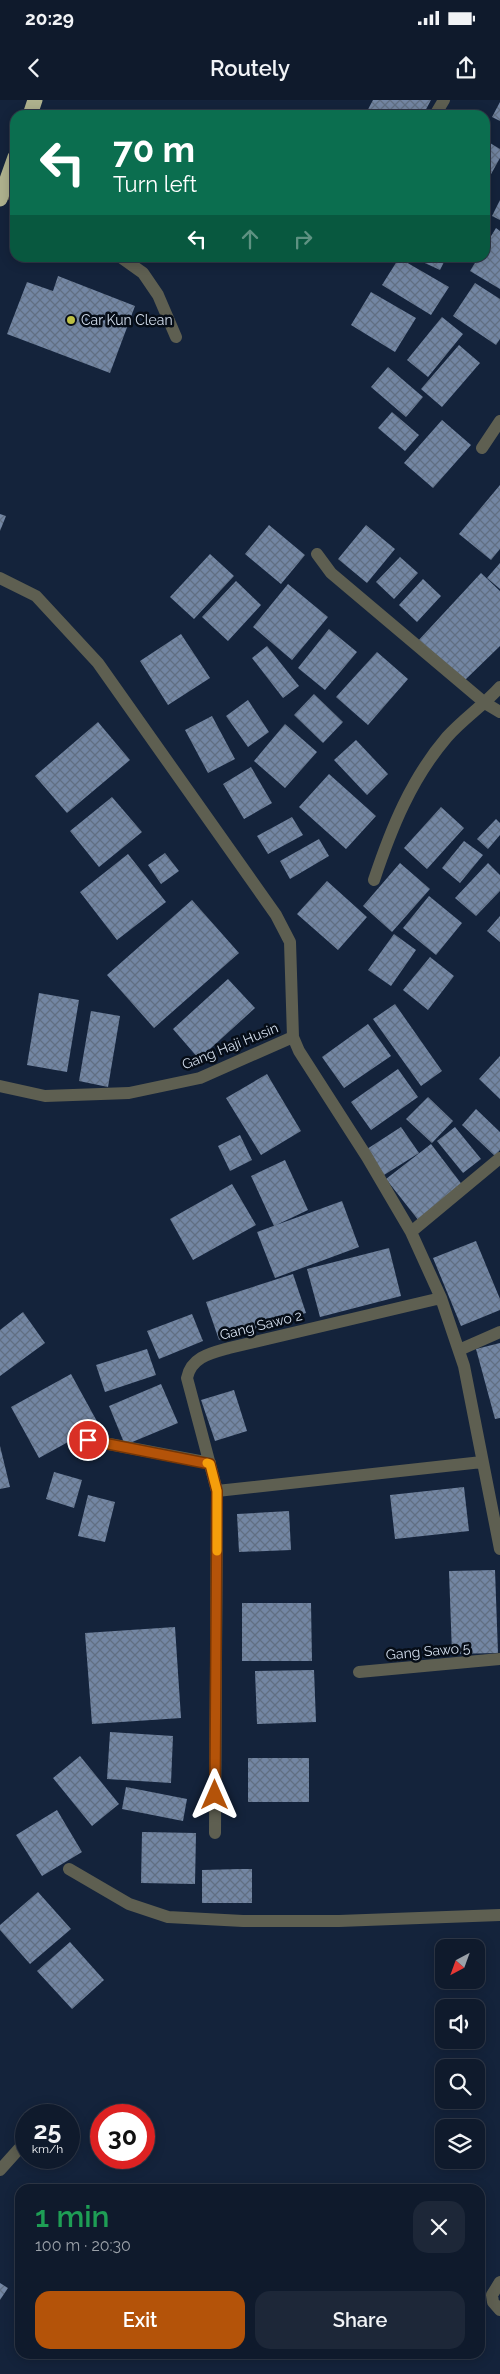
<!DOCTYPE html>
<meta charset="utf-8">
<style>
:root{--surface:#0f1a2c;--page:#1d2738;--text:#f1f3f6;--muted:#9ba1a9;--line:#2f3848;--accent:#b45309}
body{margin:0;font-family:Raleway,sans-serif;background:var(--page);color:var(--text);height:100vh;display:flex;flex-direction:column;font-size:19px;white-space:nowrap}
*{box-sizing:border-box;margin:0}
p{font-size:16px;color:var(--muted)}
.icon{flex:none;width:28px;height:28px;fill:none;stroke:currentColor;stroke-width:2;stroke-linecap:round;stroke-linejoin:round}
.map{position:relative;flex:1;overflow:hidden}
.drawer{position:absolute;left:15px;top:2084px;width:470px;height:175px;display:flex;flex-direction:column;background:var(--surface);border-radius:15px;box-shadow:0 2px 12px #0003,0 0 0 1px var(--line)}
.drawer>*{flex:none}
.banner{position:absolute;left:10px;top:10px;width:480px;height:152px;border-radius:15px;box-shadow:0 2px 12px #0003,0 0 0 1px var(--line);background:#0b6e4f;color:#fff;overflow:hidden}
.needle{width:32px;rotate:221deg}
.buttons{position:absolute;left:435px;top:1839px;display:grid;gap:10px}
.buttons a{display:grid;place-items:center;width:50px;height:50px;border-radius:10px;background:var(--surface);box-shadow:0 2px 12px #0003,0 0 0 1px var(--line);font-size:25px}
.speed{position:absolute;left:15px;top:2004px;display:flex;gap:10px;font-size:25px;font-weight:700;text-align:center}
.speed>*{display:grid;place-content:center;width:65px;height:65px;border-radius:50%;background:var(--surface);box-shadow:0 2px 12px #0003,0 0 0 1px var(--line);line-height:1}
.speed small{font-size:12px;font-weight:400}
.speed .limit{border:8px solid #d22;background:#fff;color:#111}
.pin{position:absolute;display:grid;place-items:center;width:42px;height:42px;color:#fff;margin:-21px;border:2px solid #fff;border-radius:50%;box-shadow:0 1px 5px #0007}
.me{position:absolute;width:55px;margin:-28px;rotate:0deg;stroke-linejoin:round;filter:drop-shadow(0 0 4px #0008)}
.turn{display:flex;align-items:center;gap:18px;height:105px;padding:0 20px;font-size:22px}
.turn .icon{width:65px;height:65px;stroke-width:2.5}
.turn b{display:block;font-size:35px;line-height:42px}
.lanes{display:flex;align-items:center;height:48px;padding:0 20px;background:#0003;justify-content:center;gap:25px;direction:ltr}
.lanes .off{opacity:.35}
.round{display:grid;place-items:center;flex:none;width:52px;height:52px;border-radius:15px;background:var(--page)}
.head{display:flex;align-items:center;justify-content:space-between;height:85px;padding:0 20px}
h1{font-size:30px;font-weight:600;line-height:38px;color:#1e9e55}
.button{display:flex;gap:10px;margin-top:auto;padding:10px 20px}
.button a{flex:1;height:58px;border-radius:15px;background:var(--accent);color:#fff;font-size:20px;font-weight:600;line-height:58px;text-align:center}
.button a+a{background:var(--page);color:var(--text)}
.status{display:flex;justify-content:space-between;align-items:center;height:35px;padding:0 25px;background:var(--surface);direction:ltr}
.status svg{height:14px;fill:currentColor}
header{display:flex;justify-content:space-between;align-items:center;height:65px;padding:0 20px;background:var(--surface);font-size:22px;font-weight:600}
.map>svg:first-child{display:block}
.building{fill:url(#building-cross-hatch)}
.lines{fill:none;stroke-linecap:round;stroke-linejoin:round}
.minor{stroke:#5e5f51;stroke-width:12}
.highway{stroke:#afb28e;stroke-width:15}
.route-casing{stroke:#753606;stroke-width:12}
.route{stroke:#b45309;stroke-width:9}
.slow{stroke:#f59e0b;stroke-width:9}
.poi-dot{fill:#bcbf44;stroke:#060d17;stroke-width:2}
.labels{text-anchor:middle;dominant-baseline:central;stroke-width:5;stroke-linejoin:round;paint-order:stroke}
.poi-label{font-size:14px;fill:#d3deed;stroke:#060d17;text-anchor:start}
.street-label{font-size:14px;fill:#d3deed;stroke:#060d17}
</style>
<div class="status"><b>20:29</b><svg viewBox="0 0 49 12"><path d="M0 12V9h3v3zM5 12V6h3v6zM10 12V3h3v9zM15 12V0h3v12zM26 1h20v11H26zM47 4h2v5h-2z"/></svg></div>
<header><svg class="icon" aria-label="back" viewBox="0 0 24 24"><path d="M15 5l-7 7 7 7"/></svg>Routely<svg class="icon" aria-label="share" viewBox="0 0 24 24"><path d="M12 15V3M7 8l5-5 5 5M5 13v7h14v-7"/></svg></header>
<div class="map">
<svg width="500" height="2274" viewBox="0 0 500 2274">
<defs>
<pattern id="building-cross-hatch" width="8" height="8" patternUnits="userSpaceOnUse" patternTransform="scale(1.25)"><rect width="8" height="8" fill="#7386a3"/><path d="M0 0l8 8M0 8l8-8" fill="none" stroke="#616f83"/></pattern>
</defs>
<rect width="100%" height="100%" fill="#14233b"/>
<!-- building -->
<path class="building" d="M373 0H431L423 15H365Z
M500 2V21L492 17Z
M485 40 500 49V58L485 85Z
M500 100V120L492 116Z
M496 128 500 131V189L470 171 478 158H485V146Z
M399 158 449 187 431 215 382 185Z
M414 158H446L440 170Z
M58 176 135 206 110 273 7 234 27 182 53 191Z
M475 183 500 199V239L496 245 453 216Z
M371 192 416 218 395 252 351 225Z
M442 217 463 234 428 277 407 260Z
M459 245 480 263 442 307 421 289Z
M388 267 423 297 406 317 371 287Z
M392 312 419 335 405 351 378 328Z
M442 320 471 345 433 388 404 363Z
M500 385V449L491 460 459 434Z
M0 414 6 416 0 431Z
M269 425 305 455 281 484 245 454Z
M366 425 395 449 367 483 338 459Z
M210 454 234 476 194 519 170 497Z
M400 457 418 473 394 499 376 482Z
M500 463V489L487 478Z
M481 473 500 491V546L465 580 417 542Z
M423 479 441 496 417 522 399 505Z
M236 481 261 505 228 541 202 517Z
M288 484 328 517 292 560 253 527Z
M329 529 357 552 325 590 298 568Z
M181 534 210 578 168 605 140 561Z
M267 546 299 586 283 598 252 558Z
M377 552 408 579 368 625 336 597Z
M314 594 343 622 323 643 294 615Z
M248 600 269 632 248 647 226 616Z
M212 616 235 659 208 673 185 630Z
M98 622 130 660 67 713 35 676Z
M285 624 317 652 285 688 254 661Z
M356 640 388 674 367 695 334 660Z
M251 667 272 703 244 719 223 684Z
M329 674 376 716 346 749 299 707Z
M112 697 142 732 99 767 70 731Z
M441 707 464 728 427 769 404 748Z
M292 717 303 735 268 754 257 736Z
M496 719 500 723V735L488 749 477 739Z
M319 739 329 756 290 779 280 761Z
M464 741 483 755 460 783 442 768Z
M165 753 179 771 161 784 148 765Z
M128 754 166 802 117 840 80 792Z
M400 763 430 789 392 832 363 806Z
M488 763 500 775V791L476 816 455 798Z
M327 781 367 817 338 850 297 814Z
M429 796 462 823 436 855 403 828Z
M192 800 239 853 154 928 107 875Z
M500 816V842L487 831Z
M394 834 416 850 391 886 368 870Z
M430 857 454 876 428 910 403 890Z
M228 879 255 908 199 959 173 929Z
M39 893 79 900 67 972 27 965Z
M395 904 442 971 421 986 373 919Z
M91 911 120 916 108 987 79 981Z
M368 924 391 956 344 988 322 957Z
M500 956V999L479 979Z
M398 969 418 997 371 1030 351 1002Z
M267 974 301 1031 261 1055 226 998Z
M428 997 453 1021 432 1043 406 1019Z
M476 1009 500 1032V1050L495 1056 462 1025Z
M401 1027 419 1053 384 1075 367 1049Z
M455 1027 481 1059 463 1073 437 1041Z
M240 1035 252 1060 230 1071 218 1046Z
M431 1044 463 1086 419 1121 386 1079Z
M285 1060 308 1110 274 1126 251 1076Z
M232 1084 256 1125 193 1160 170 1119Z
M342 1101 359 1147 275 1178 257 1132Z
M476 1141 500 1199V1210L461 1226 433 1158Z
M389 1148 401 1196 320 1217 307 1169Z
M293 1174 306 1213 219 1240 206 1202Z
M23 1212 45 1243 0 1276V1230Z
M192 1214 203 1241 159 1259 147 1231Z
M500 1243V1318L495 1319 476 1249Z
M147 1249 156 1275 105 1292 96 1265Z
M71 1274 99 1325 39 1358 11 1307Z
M161 1284 178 1323 125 1345 109 1306Z
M234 1290 247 1331 215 1341 201 1300Z
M0 1346 10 1387 0 1389Z
M54 1372 82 1380 74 1408 46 1399Z
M464 1387 469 1431 395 1439 390 1395Z
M88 1395 115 1402 105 1442 78 1436Z
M289 1411 291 1450 239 1452 237 1414Z
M495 1470 498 1553 452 1554 449 1471Z
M242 1503H311L312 1561H242Z
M175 1527 181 1618 92 1624 85 1533Z
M314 1570 316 1622 257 1624 255 1571Z
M110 1632 173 1636 171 1683 107 1679Z
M80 1656 119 1704 92 1726 53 1678Z
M248 1658H309V1702H248Z
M126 1687 187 1699 183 1721 122 1709Z
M57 1710 82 1752 42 1776 16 1735Z
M142 1732 196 1733 195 1784 141 1783Z
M240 1769H252V1803H202V1770Z
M38 1792 71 1829 30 1864 0 1830V1825Z
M70 1842 104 1880 72 1909 37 1871Z
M0 2183 8 2188 0 2200Z"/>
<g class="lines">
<!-- minor -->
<path class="minor" d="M435 15 444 0
M3 91 15 96
M122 158 143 173 158 195 176 237
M482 348 500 321
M317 454 331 473 485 603 500 612
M0 478 36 496 98 563 276 815 290 842 293 937 299 951 367 1057 411 1132 441 1198 464 1266 500 1449
M374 780C391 729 411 679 447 637 463 619 484 605 500 587
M0 986 45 996 129 993 200 978 293 937
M411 1132 500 1058
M459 1250 500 1232
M88 1340 210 1363
M217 1391 187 1278C191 1257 211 1253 229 1248L441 1198
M359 1572 500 1559
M215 1733 217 1391 482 1362
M69 1769 129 1804 168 1817 243 1821H339L500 1815
M0 2070 26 2041
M500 2182 492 2195 493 2202 500 2210"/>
<!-- highway -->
<path class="highway" d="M30 15 35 0
M0 99 15 57"/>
</g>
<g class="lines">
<!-- route casing -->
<g class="route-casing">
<path id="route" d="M88 1340 210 1364 217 1391 215 1695"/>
</g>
<!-- route -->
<use href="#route" class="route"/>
<!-- slow -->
<path class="slow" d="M207 1363 210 1364 217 1391V1451"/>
</g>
<!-- markers -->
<circle class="poi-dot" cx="71" cy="220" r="5"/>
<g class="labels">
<!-- poi labels -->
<g class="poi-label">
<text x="81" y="220">Car Kun Clean</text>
</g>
<!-- street labels -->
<g class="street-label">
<text transform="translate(230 946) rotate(-22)">Gang Haji Husin</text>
<text transform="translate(261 1225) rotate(-14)">Gang Sawo 2</text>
<text transform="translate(428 1551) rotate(-5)">Gang Sawo 5</text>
</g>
</g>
</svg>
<div class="buttons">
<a><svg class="needle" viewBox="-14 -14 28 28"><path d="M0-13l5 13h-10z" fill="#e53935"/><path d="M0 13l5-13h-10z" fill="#9ba1a9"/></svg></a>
<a><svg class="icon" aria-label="sound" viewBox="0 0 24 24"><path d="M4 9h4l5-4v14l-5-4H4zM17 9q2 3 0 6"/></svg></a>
<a><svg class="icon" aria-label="search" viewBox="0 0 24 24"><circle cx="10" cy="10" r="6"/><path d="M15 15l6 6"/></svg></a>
<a><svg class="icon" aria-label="layers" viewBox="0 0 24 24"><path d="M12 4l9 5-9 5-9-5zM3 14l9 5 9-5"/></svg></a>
</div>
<div class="speed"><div>25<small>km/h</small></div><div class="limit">30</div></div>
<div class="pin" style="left:88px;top:1340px;background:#d93025"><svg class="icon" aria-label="arrive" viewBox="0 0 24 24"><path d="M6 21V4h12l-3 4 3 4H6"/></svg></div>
<svg class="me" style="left:215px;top:1695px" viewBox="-20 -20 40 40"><path d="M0-17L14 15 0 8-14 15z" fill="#b45309" stroke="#fff" stroke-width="4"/></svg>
<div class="banner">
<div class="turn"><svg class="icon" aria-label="left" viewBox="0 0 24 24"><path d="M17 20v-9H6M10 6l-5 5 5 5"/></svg><div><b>70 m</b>Turn left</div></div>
<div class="lanes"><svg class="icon" aria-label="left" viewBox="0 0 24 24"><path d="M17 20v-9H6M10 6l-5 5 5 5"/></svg><svg class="icon off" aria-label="ahead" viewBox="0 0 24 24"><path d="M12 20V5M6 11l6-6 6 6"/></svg><svg class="icon off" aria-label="right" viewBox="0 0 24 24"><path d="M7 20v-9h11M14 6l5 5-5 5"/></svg></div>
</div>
<section class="drawer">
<div class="head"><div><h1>1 min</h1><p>100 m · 20:30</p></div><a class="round"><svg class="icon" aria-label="close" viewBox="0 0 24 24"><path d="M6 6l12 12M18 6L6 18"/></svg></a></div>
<div class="button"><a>Exit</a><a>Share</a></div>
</section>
</div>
